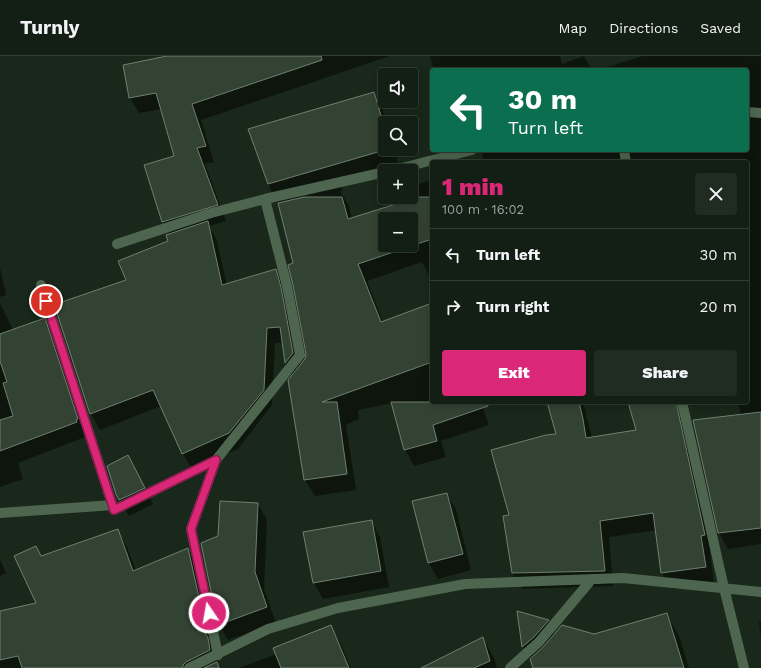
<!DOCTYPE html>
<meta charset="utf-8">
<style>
:root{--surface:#131e14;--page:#202b22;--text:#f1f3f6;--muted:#9da2a0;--line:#323c34;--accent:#db2777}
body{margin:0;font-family:"Work Sans",sans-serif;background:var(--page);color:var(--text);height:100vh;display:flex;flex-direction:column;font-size:15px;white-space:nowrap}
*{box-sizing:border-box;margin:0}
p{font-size:13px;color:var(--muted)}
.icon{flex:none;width:22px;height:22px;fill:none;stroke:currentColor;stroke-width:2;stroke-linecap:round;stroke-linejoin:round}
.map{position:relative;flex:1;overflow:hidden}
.drawer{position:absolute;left:430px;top:104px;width:319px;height:244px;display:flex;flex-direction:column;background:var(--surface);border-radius:4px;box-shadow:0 2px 10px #0003,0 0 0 1px var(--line)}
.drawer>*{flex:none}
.banner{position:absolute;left:430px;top:12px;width:319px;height:84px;border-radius:4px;box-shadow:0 2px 10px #0003,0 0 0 1px var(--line);background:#0b6e4f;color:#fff;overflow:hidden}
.controls{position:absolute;left:378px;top:12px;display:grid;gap:8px}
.controls a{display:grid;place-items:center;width:40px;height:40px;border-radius:4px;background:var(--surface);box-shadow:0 2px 10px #0003,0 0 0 1px var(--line);font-size:20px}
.pin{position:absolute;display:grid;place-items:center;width:34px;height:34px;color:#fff;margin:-17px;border:2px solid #fff;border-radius:50%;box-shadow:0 1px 4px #0007}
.me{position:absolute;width:44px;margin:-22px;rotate:348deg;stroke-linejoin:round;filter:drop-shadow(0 0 3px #0008)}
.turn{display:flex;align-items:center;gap:14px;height:84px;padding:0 12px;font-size:18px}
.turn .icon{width:52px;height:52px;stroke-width:2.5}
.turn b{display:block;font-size:28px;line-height:34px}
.round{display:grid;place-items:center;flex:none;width:42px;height:42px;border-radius:4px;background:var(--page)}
.summary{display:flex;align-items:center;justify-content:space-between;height:68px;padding:0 12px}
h1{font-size:24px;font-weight:800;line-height:30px;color:var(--accent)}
.button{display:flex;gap:8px;margin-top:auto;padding:8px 12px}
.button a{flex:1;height:46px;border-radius:4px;background:var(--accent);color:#fff;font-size:16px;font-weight:800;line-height:46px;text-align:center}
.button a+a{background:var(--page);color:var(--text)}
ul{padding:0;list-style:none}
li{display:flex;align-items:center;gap:12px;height:52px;padding:0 12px;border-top:1px solid var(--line)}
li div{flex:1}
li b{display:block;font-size:15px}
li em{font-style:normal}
header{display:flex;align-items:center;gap:24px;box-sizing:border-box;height:56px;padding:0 20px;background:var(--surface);border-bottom:1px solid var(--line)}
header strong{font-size:19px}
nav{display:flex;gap:22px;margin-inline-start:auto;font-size:14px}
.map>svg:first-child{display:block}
.shadow{fill:#0007;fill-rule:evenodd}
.building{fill:#334333;stroke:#6e806f;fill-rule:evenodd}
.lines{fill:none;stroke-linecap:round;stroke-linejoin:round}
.street{stroke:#4e664f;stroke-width:10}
.route-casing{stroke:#8e194d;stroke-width:10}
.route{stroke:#db2777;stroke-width:7}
</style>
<header>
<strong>Turnly</strong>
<nav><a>Map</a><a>Directions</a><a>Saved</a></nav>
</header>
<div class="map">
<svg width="761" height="612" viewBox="0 0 761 612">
<rect width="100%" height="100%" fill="#19281a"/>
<!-- shadow -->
<path class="shadow" d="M165 0H390L201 64 214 106 205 108 226 165 209 170 216 182 227 229 275 214 284 229 289 248 301 310 306 304 307 298 295 208 279 148 271 135 249 74 373 37 382 51 386 67H385V93H394L398 107 339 124 343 135H340L349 150 352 163 400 147 398 141H411V131L432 123V225L422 206 367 225 383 266 432 248V346H481L489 369 441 385 446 401 414 410 405 393 392 347 358 354 359 363 346 369 356 434 315 440 305 424 289 325 293 319 286 307 283 287H275L272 349 238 393 192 413 183 398 161 350 100 374 91 358 58 258 127 225 169 185 170 178 163 166 146 110 176 100 162 53 139 57 130 42 166 1ZM385 163H411V189H385Z
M430 0H560L562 8 584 0 592 14H434Z
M642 0H761V488L728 493 719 477 694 364 741 359 738 346H747V106H633V103H632L628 106H485L481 94H747V14H599Z
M0 212 6 239 0 241Z
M0 247 13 274 44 263 53 278 86 379H84L85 381 18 407 23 423 0 431Z
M548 346H583L592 382 637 375 629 346H680L714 495H710L714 527 672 533 662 517 657 474 609 481 613 530 522 533 512 517 510 460 557 379Z
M128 400 153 448 129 460 116 437Z
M447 438 456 454 471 514 438 523 429 507 413 446Z
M258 448 267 464 264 533 276 567 228 584 219 568V481Z
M371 465 380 481 389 531 323 543 314 527 304 477Z
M118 475 127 491 136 515 188 493 197 509 217 603 196 612H0V556L38 547 41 501Z
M0 503 6 517 0 520Z
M518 556 548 565 555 578 594 579 666 558 679 580 689 612H534L532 606 523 591Z
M759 566H761V584Z
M331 571 342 590 351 612H239L277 598Z
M483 582 494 602 497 612H423Z"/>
<!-- building -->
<path class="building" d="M167 0H321L322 4 192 48 206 90 197 92 218 149 162 166 144 109 174 100 156 37 129 42 123 9Z
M374 36 385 73V93H388L268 128 248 73Z
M304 141H342L348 163 399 147 397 141H432V183L358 208 381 266 432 247V306L322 346H337L347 418 304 424 288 324 305 303 306 298 293 229 288 209 293 207 278 147ZM385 163H411V189H385Z
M208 165 222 229 276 213 281 231 293 297 285 307 280 271 267 272 264 334 229 377 182 398 153 334 90 358 57 257H59L56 248 126 224 118 205 168 185 166 179Z
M45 262 78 363 76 364 77 366 0 395V364L13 360 3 327 7 326 0 305V278Z
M391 346H487L488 350 433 369 437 385 404 394Z
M547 346H579L583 363 586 382 636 374 628 346H676L705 479 701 480 706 511 661 517 653 457 600 465 605 515 512 517 503 460 509 459 491 394 546 379 556 378Z
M761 356V472L718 477 693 364Z
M128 399 145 432 119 444 116 438 107 410Z
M447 437 463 498 428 507 412 445Z
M220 445 258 447 255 516 267 551 218 569 201 487 218 480Z
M372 464 381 515 313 527 303 476Z
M118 473 133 515 188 492 206 573 204 574 208 582 210 594 186 606 183 609V612H22L18 600 0 604V555L36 547 14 500 36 490 41 500Z
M517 555 549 564 534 581 522 591Z
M667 557 684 612H533L530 603 544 590 562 569 594 578Z
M331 569 349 612H281L273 592Z
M483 581 490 605 474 612H421Z
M217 606 219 612H204Z"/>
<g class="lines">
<!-- street -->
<path class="street" d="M747 56 761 57
M624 94 626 106
M390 115 472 94
M117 188 211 157 265 143
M41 229 114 454 216 404
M682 346 724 532 744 612
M0 457 113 449
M218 599 191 473 216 404 300 299 287 230 265 143 385 116
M189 612 268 573 338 552 465 528 623 522 761 536
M510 612 539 586 592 523"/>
</g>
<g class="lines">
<!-- route casing -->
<g class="route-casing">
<path id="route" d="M46 245 114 454 216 404 191 473 209 557"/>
</g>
<!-- route -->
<use href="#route" class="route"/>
</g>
</svg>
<div class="controls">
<a><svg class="icon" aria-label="sound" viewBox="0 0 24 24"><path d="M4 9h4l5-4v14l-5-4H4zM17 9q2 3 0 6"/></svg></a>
<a><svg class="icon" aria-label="search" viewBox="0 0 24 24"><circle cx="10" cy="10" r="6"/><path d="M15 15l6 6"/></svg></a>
<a>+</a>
<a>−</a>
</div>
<div class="pin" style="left:46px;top:245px;background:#d93025"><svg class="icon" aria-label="arrive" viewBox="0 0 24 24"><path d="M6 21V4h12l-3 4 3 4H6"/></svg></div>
<svg class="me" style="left:209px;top:557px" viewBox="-20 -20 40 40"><circle r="17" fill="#db2777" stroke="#fff" stroke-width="3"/><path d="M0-11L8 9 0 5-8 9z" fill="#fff"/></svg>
<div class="banner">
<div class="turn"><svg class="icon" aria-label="left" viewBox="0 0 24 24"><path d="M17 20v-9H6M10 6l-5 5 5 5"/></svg><div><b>30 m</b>Turn left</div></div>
</div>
<section class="drawer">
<div class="summary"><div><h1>1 min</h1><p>100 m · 16:02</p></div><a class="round"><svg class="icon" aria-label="close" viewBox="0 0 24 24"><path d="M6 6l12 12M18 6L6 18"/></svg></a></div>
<ul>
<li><svg class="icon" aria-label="left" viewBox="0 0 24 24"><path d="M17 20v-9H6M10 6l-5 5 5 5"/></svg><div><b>Turn left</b></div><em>30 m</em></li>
<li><svg class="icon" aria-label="right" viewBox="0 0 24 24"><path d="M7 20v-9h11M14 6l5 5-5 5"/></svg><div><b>Turn right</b></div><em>20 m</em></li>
</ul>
<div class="button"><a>Exit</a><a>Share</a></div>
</section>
</div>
